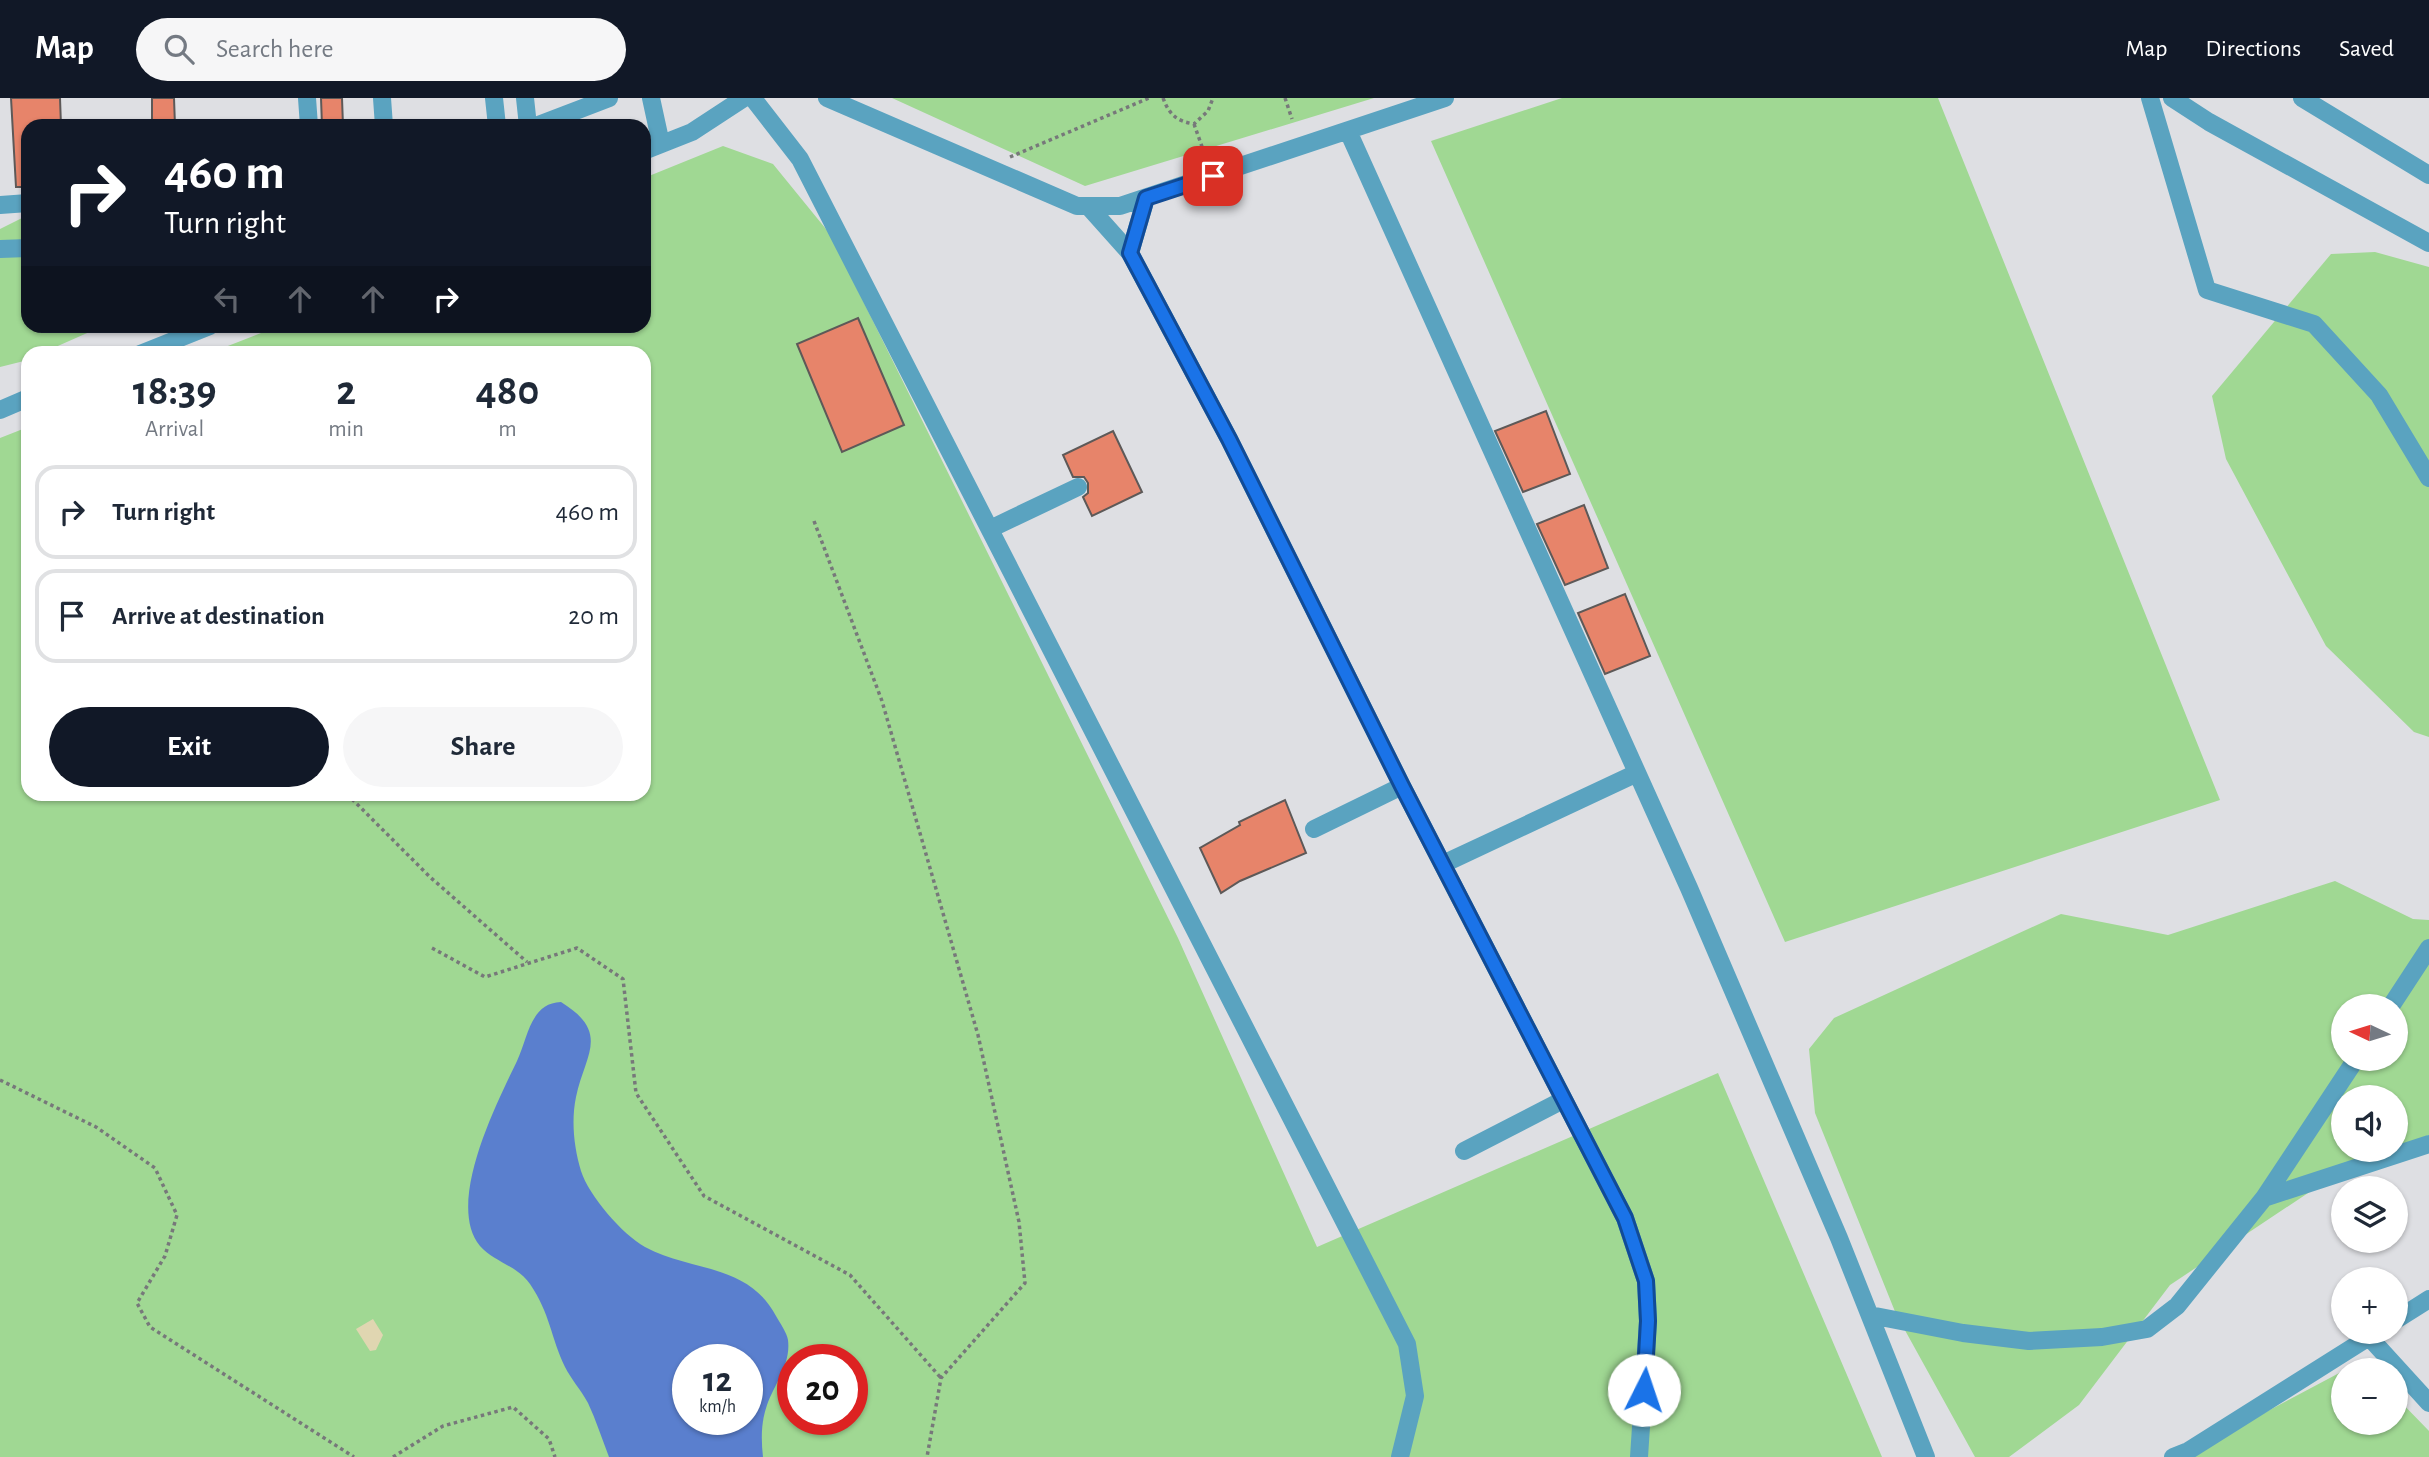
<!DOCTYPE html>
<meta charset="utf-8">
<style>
:root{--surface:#fff;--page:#f6f6f7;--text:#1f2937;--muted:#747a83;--line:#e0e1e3;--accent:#111827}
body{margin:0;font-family:"Alegreya Sans",sans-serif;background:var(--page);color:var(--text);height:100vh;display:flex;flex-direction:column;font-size:26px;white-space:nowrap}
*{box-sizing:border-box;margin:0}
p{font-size:23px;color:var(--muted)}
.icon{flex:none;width:38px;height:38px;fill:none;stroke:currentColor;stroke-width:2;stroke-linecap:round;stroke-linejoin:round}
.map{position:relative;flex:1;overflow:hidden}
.details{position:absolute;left:21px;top:248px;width:630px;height:455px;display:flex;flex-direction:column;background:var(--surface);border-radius:21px;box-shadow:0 2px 5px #0004}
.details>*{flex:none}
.guide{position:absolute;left:21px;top:21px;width:630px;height:214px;border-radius:21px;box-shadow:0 2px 5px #0004;background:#111827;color:#fff;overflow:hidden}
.needle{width:46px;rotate:274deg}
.fabs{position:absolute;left:2331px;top:896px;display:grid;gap:14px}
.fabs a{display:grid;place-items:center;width:77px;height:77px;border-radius:50%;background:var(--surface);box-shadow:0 2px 5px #0004;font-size:35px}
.speed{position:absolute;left:672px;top:1246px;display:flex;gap:14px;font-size:35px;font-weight:700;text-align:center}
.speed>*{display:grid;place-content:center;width:91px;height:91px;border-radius:50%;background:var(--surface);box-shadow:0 2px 5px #0004;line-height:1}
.speed small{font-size:18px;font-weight:400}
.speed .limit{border:10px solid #d22;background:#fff;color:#111}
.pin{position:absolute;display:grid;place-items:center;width:60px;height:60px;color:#fff;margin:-30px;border-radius:14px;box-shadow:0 4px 10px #0006}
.me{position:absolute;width:77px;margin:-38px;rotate:4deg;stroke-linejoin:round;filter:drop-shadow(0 0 5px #0008)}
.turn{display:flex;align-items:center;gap:24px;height:147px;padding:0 28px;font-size:32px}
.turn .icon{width:91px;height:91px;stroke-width:2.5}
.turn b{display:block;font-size:49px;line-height:60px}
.lanes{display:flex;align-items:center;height:66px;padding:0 28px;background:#0003;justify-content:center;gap:35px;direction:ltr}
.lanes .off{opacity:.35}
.eta{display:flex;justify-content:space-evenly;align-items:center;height:119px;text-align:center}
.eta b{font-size:42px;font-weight:700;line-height:49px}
.primary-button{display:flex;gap:14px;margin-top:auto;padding:14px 28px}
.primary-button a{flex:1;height:80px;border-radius:42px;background:var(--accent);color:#fff;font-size:28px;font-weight:700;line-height:80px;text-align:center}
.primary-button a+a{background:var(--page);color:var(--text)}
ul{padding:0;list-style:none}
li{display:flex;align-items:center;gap:21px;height:94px;margin:0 14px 10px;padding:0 14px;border:4px solid var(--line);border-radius:21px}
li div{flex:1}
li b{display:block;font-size:26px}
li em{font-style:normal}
header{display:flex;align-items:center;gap:42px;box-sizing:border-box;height:98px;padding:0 35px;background:var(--accent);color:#fff}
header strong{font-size:33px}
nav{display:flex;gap:38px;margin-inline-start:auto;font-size:24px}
.search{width:490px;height:63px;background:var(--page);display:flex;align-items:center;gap:18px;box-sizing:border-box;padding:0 24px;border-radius:38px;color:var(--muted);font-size:26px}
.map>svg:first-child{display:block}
.green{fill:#a0d893;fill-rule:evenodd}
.sand{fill:#e0d6b1}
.water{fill:#5a7fce;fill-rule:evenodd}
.building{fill:#e7846a;stroke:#5d5958;stroke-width:2}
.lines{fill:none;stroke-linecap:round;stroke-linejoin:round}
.path{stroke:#77787a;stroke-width:3.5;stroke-dasharray:3.5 3.5;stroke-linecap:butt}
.minor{stroke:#5aa3c0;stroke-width:18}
.route-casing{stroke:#114b97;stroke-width:18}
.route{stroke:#1a73e8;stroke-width:12}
</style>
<header>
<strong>Map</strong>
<div class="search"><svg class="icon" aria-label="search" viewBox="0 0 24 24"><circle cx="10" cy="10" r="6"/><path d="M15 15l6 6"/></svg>Search here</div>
<nav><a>Map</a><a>Directions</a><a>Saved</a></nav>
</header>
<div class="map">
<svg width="2429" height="1359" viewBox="0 0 2429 1359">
<rect width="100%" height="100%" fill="#dedfe3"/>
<!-- green -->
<path class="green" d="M892 0H1374L1085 88Z
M1562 0H1938L2220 702 1785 844 1431 43Z
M723 48 773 66 830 136 1178 840 1317 1149 1718 975 1882 1359H0V340L28 329V696H644V256L210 255 279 228H644V80ZM688 1262H747V1321H688ZM793 1262H852V1321H793Z
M28 117V228H103L42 255 28 256V262L0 269V131Z
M2375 154 2429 169V639L2414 634 2326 548 2226 361 2212 298 2331 156Z
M2335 783 2413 821 2429 822V1037L2396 1050V999H2343V1052H2391L2332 1079 2170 1187 2079 1307 2009 1359H1975L1896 1216 1815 1015 1809 951 1834 920 2061 816 2168 837ZM2343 908H2396V961H2343Z
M2343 1273V1325H2396V1299L2429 1333V1359H2181Z"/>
<!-- sand -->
<path class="sand" d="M373 1221 383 1237 376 1252 370 1253 356 1231Z"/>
<!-- water -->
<path class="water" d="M561 904C611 935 585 956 576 999 571 1023 574 1050 581 1073 589 1098 622 1136 645 1149 691 1174 748 1165 776 1218 780 1225 787 1235 788 1242 791 1266 775 1285 767 1307 761 1324 761 1341 763 1359H609C602 1341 596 1322 588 1305 581 1292 571 1281 565 1269 551 1240 550 1215 530 1186 518 1168 494 1164 480 1148 445 1106 497 1005 517 963 528 940 530 905 561 904ZM688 1262H747V1321H688Z"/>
<!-- building -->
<path class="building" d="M11 0H60L61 28H28V89H16Z
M152 0H174L175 28H152Z
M321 0H342L343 28H322Z
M858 220 904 327 842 354 797 246Z
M1546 313 1570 376 1523 394 1495 333Z
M1113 333 1142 394 1092 418 1083 399 1088 395V385L1084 379H1073L1063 357Z
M1584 407 1608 470 1565 487 1537 426Z
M1625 496 1650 558 1605 576 1578 515Z
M1285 702 1306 755 1240 783 1221 795 1200 750 1240 727 1239 724Z"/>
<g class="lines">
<!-- path -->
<path class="path" d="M1163 0C1169 16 1176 23 1194 26L1208 13 1213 0
M1285 0 1292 21
M1194 26 1206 60
M1010 59 1149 0
M814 423 882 603 978 937 1019 1124 1025 1185 941 1280 927 1359
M347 696 430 779 527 864
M432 850 485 879 577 850 623 881 636 995 704 1098 850 1177 941 1280
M0 982 96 1029 155 1070 177 1117 165 1158 137 1205 150 1229 354 1359
M393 1359 443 1328 513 1309 549 1341 555 1359"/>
<!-- minor -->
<path class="minor" d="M307 0 309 28
M382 0 384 28
M494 0 497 28
M525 0 528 28
M651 0 661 46
M827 0 1077 108H1120L1445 0
M2150 0 2207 192 2314 226 2379 297 2429 380
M2172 0 2209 24 2429 145
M2302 0 2429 77
M755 3 800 61 1407 1246 1415 1298 1400 1359
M536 28 609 0
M1348 33 1689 790 1839 1140 1926 1359
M644 53 692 34 744 0
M0 107 28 105
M1088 108 1130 155 1146 100
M0 151 28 150
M1130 155 1229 341 1402 688 1625 1120 1646 1183 1648 1223 1639 1359
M140 256 210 228
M0 312 28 300
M990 431 1078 389
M1314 731 1402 688
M1443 766 1637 675
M2391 908 2429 850
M1464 1053 1563 1002
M2264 1100 2429 1046
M1870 1217 1963 1235 2029 1243 2102 1239 2147 1231 2177 1208 2264 1100 2356 961
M2396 1222 2429 1201
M2369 1239 2429 1305
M2173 1359 2188 1353 2377 1234"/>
</g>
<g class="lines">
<!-- route casing -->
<g class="route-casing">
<path id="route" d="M1213 78 1146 100 1130 155 1229 341 1402 688 1625 1120 1646 1183 1648 1223 1644 1292"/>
</g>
<!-- route -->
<use href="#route" class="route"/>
</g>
</svg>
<div class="fabs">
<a><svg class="needle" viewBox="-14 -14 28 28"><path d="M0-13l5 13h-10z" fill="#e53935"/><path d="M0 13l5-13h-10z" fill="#747a83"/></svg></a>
<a><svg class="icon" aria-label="sound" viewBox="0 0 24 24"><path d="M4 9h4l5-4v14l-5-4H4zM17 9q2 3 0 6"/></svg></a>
<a><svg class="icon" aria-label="layers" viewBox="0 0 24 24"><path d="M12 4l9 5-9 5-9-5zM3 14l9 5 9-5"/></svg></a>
<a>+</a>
<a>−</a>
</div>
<div class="speed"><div>12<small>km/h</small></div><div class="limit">20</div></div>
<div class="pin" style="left:1213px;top:78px;background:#d93025"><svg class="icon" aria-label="arrive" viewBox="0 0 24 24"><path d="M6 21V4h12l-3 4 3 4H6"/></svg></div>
<svg class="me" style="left:1644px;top:1292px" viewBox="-20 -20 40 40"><circle r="19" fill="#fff"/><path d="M0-13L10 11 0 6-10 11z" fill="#1a73e8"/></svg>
<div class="guide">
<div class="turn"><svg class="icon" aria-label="right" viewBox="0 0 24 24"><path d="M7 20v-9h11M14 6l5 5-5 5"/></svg><div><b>460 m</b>Turn right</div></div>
<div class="lanes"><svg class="icon off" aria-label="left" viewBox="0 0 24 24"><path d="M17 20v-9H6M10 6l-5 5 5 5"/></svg><svg class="icon off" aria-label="ahead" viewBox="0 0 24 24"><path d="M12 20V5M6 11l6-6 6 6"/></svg><svg class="icon off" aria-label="ahead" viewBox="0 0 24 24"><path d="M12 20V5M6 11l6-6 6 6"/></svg><svg class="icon" aria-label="right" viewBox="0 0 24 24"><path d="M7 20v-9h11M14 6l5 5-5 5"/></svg></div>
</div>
<section class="details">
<div class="eta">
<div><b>18:39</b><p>Arrival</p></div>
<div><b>2</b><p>min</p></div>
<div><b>480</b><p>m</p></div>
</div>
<ul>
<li><svg class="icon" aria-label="right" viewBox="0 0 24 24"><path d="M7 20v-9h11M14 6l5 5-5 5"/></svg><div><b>Turn right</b></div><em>460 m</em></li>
<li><svg class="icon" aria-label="arrive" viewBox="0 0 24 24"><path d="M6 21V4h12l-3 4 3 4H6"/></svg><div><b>Arrive at destination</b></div><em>20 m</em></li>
</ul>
<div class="primary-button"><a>Exit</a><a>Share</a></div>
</section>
</div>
